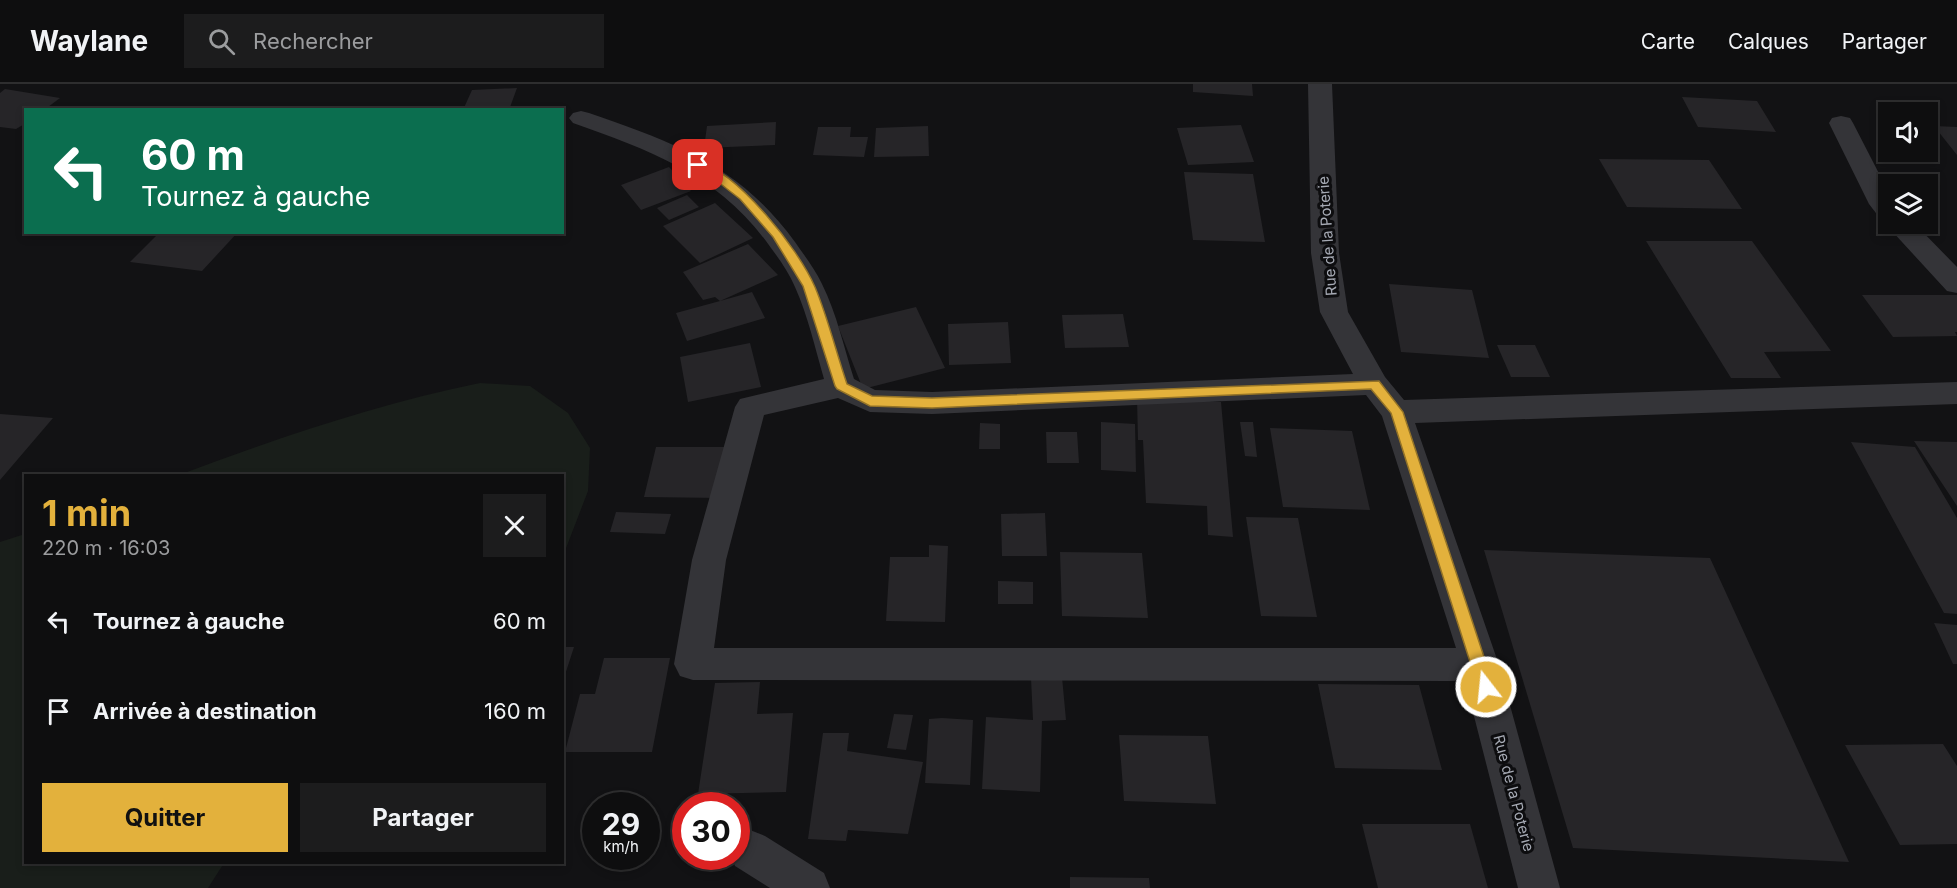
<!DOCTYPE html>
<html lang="fr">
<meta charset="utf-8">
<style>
:root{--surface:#0e0e0f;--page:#1c1c1d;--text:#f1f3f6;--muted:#9b9c9e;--line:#2e2e2f;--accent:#e3b13c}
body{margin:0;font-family:Inter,sans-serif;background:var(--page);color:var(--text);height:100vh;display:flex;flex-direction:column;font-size:22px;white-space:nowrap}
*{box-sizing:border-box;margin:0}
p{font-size:20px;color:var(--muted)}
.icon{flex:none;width:33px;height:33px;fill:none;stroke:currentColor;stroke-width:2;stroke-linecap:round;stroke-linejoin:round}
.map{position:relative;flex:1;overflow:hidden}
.side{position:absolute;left:24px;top:390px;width:540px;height:390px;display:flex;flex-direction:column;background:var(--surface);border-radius:0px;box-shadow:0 3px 9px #0003,0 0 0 2px var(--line)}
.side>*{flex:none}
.banner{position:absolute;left:24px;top:24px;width:540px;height:126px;border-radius:0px;box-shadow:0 3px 9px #0003,0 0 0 2px var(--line);background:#0b6e4f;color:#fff;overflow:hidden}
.fabs{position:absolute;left:1878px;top:18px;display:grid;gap:12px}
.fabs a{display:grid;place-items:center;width:60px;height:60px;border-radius:0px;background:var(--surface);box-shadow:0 3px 9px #0003,0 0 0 2px var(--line);font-size:30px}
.speed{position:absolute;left:582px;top:708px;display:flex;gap:12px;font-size:30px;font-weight:700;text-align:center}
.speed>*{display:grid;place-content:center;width:78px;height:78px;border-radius:50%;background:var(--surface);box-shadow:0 3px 9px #0003,0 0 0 2px var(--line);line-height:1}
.speed small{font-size:15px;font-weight:400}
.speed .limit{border:9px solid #d22;background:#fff;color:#111}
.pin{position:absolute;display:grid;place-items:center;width:51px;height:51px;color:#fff;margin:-26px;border-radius:12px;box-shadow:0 3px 9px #0006}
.me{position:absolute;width:66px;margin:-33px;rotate:344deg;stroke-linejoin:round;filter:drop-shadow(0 0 4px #0008)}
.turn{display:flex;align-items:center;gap:21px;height:126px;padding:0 18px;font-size:27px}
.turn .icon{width:78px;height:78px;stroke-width:2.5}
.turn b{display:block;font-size:42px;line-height:51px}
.round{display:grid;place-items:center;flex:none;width:63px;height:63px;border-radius:0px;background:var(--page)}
.overview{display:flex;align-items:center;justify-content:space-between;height:102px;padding:0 18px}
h1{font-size:36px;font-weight:700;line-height:45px;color:var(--accent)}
.action{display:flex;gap:12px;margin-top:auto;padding:12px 18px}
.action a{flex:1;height:69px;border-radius:0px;background:var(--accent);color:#111;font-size:24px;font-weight:700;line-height:69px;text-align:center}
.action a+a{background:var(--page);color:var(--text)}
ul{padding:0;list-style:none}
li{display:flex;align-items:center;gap:18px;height:90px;padding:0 18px}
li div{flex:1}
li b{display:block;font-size:22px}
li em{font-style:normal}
header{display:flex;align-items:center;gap:36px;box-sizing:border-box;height:84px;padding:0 30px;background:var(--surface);border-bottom:2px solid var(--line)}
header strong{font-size:28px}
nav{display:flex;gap:33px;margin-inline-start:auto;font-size:21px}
.search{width:420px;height:54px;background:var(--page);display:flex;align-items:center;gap:15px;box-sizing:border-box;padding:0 21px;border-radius:0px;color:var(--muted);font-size:22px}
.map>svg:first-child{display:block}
.green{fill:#191e1a}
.building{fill:#262528}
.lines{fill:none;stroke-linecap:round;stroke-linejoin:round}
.minor{fill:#343438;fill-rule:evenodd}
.route{fill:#e3b13c;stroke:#947327;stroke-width:1.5}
.labels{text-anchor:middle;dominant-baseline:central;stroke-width:6;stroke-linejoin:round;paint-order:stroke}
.street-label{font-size:15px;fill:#a5a9b3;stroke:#0d0d0f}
</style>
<header>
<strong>Waylane</strong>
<div class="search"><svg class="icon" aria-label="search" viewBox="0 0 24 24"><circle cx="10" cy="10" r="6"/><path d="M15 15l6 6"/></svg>Rechercher</div>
<nav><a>Carte</a><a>Calques</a><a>Partager</a></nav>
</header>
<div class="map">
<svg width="1957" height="804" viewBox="0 0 1957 804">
<rect width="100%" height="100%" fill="#121214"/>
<!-- green -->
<path class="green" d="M480 299 530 302 568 329 590 364 588 407 563 472 562 392 179 391C278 354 377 320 480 299Z
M25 450 26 778 224 779 208 804H0V458Z"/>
<!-- building -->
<path class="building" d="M1193 0H1252L1253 12 1193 8Z
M517 4 509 26H463L472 6Z
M5 5 60 14 44 26H26V39L16 45 0 43V9Z
M1682 13 1757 17 1776 48 1698 43Z
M776 38 775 61 704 64 707 42Z
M1241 41 1254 78 1188 81 1177 44Z
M928 42 929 72 874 73 876 44Z
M1934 42 1957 43V71Z
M818 43H851L850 53H868L864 73 813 71Z
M1599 75 1709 76 1742 125 1627 123Z
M669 83 691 107 641 126 621 101Z
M1184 88 1253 90 1265 158 1193 156Z
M687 111 699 123 669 136 657 124Z
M715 119 753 154 700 179 663 142Z
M160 148H238L202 187 130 178Z
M1646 157H1752L1831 267 1764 268 1781 294H1731Z
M748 160 778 191 720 217 752 208 765 234 687 257 676 229 720 217 715 213 703 216 683 188Z
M1389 200 1472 206 1489 274 1401 268Z
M1862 211H1957V248H1955L1957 252 1893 253Z
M916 223 945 284 863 305 838 242Z
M1123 230 1129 263 1065 264 1062 231Z
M1008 238 1011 279 949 281 948 240Z
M750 259 761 303 688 318 680 273Z
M1497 261H1535L1550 293H1511Z
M1137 314 1221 318 1233 453 1208 451 1207 422 1146 419 1143 356H1138Z
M0 330 53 334 0 396Z
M1101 338 1135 340 1136 388 1101 386Z
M1240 338H1253L1257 373 1245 372Z
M980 339 1000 340V365H979Z
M1270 344 1352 347 1370 426 1283 423Z
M1046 348H1077L1079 379H1047Z
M1914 357 1957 358V422Z
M1851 358 1915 363 1957 434V530L1944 529Z
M656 363H725L722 414 644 413Z
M616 428 671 430 665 450 610 448Z
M1045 429 1047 472H1002L1001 430Z
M1246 433 1298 434 1317 533 1261 532Z
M929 461 948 462 945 538 886 537 890 473H929Z
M1484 466 1710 474 1849 778 1573 764Z
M1060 468 1142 469 1148 534 1062 532Z
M998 497 1033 498V520H998Z
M1934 539 1957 541V580H1953Z
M562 563H574L563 597H562Z
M604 574H670L652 668H565L580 610H595Z
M1062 593 1066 636 1042 637 1040 708 982 705 986 633 1033 636 1031 594Z
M760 598 757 630 793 629 786 708 698 710 715 599Z
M1318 600 1419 601 1442 686 1335 684Z
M894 630 913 631 906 666 887 664Z
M942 634 973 636 970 701 925 699 929 635Z
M823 649H849L847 667 923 678 908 750 848 746 846 757 808 755Z
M1119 651 1208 652 1216 720 1124 717Z
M1943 660 1957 682V760L1900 761 1845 661Z
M1362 740H1470L1488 804H1378Z
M1070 793 1149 794 1150 804H1070Z"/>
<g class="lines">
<!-- minor -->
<path class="minor" d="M1308 0H1332L1339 169 1348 228 1385 293 1404 316 1957 298V320L1415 339 1499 581 1560 804H1518L1465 597 693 596 680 592 674 580 692 476 735 323 740 315 824 295C815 264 808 232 795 203 789 189 780 176 771 164 721 92 652 67 573 39L569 34 573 29 581 27 589 29C675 59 739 81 795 158 804 171 815 185 822 200 837 230 844 264 854 295L875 306 932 308 1353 290 1320 228 1311 169ZM1366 311 1382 332 1456 564H714L726 476 764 331 838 314 870 328 932 330Z
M1841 32 1850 34 1853 39 1888 107V135L1879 133 1869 120 1829 39 1832 34Z
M1888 137V140H1915L1957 183V209L1947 207 1891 146 1887 140Z
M750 746 765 752 824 789 830 804H770L735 782 731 772H736V752Z"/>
</g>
<!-- route -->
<path class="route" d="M698 77C739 90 798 164 815 203 828 234 836 268 847 300L872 312 932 314 1379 297 1403 328 1494 603 1492 608 1486 610 1481 608 1478 603 1391 329 1371 305 932 324 870 322 837 305 835 302 803 202 773 153 740 115 713 94 694 83 692 81Z"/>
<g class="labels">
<!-- street labels -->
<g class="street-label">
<text transform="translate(1327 152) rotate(-94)">Rue de la Poterie</text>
<text transform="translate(1514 709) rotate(75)">Rue de la Poterie</text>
</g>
</g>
</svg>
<div class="fabs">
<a><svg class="icon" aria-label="sound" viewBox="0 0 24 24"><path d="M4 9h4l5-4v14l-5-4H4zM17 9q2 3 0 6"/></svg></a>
<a><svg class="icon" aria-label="layers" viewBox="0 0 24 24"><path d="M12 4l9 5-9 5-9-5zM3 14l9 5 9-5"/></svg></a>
</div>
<div class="speed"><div>29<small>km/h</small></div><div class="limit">30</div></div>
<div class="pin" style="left:698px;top:81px;background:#d93025"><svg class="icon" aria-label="arrive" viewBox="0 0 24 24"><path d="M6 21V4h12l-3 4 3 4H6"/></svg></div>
<svg class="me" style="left:1486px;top:603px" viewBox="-20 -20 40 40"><circle r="17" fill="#e3b13c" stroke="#fff" stroke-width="3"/><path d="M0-11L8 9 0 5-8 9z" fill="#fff"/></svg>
<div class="banner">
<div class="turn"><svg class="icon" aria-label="left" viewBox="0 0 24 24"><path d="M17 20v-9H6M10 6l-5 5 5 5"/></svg><div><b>60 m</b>Tournez à gauche</div></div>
</div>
<section class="side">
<div class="overview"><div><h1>1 min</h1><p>220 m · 16:03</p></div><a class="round"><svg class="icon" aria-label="close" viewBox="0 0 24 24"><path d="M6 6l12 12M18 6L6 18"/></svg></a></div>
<ul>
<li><svg class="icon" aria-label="left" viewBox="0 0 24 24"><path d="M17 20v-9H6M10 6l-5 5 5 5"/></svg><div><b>Tournez à gauche</b></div><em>60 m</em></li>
<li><svg class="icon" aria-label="arrive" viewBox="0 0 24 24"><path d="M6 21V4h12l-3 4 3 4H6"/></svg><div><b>Arrivée à destination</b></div><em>160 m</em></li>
</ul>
<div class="action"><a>Quitter</a><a>Partager</a></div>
</section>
</div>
